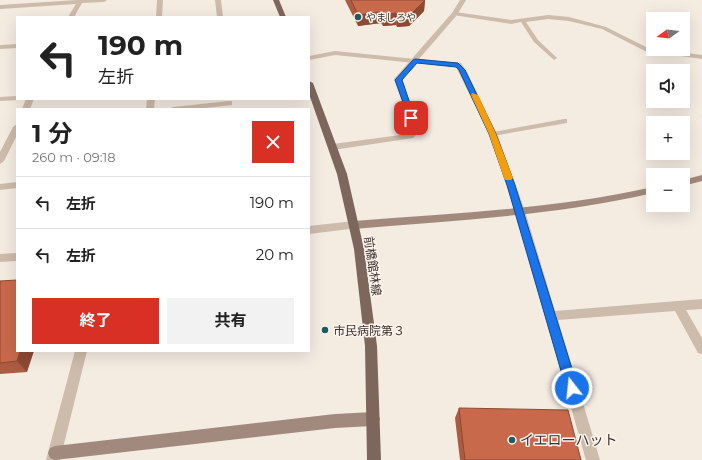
<!DOCTYPE html>
<html lang="ja">
<meta charset="utf-8">
<style>
:root{--surface:#fff;--page:#f2f2f2;--text:#222;--muted:#767676;--line:#e0e0e0;--accent:#d93025}
body{margin:0;font-family:Montserrat,"Noto Sans JP",sans-serif;background:var(--page);color:var(--text);height:100vh;display:flex;flex-direction:column;font-size:15px;white-space:nowrap}
*{box-sizing:border-box;margin:0}
p{font-size:13px;color:var(--muted)}
.icon{flex:none;width:22px;height:22px;fill:none;stroke:currentColor;stroke-width:2;stroke-linecap:round;stroke-linejoin:round}
.map{position:relative;flex:1;overflow:hidden}
.details{position:absolute;left:16px;top:108px;width:294px;height:244px;display:flex;flex-direction:column;background:var(--surface);border-radius:0px;box-shadow:0 4px 16px #0002}
.details>*{flex:none}
.guide{position:absolute;left:16px;top:16px;width:294px;height:84px;border-radius:0px;box-shadow:0 4px 16px #0002;background:#fff;color:var(--text);overflow:hidden}
.needle{width:26px;rotate:255deg}
.tools{position:absolute;left:646px;top:12px;display:grid;gap:8px}
.tools a{display:grid;place-items:center;width:44px;height:44px;border-radius:0px;background:var(--surface);box-shadow:0 4px 16px #0002;font-size:20px}
.pin{position:absolute;display:grid;place-items:center;width:34px;height:34px;color:#fff;margin:-17px;border-radius:8px;box-shadow:0 2px 6px #0006}
.me{position:absolute;width:44px;margin:-22px;rotate:344deg;stroke-linejoin:round;filter:drop-shadow(0 0 3px #0008)}
.turn{display:flex;align-items:center;gap:14px;height:84px;padding:0 16px;font-size:18px}
.turn .icon{width:52px;height:52px;stroke-width:2.5}
.turn b{display:block;font-size:28px;line-height:34px}
.round{display:grid;place-items:center;flex:none;width:42px;height:42px;border-radius:0px;background:var(--page)}
.head{display:flex;align-items:center;justify-content:space-between;height:68px;padding:0 16px}
h1{font-size:24px;font-weight:700;line-height:30px}
.cta{display:flex;gap:8px;margin-top:auto;padding:8px 16px}
.cta a{flex:1;height:46px;border-radius:0px;background:var(--accent);color:#fff;font-size:16px;font-weight:700;line-height:46px;text-align:center}
.cta a+a{background:var(--page);color:var(--text)}
ul{padding:0;list-style:none}
li{display:flex;align-items:center;gap:12px;height:52px;padding:0 16px;border-top:1px solid var(--line)}
li div{flex:1}
li b{display:block;font-size:15px}
li em{font-style:normal}
.map>svg:first-child{display:block}
.lines{fill:none;stroke-linecap:round;stroke-linejoin:round}
.lane{fill:#cdbbac;fill-rule:evenodd}
.street{fill:#cdbbac;fill-rule:evenodd}
.secondary{fill:#a18a7d;fill-rule:evenodd}
.primary{fill:#7d675c;fill-rule:evenodd}
.wall{fill:#ac5a40}
.shaded-wall{fill:#8c4a34}
.building{fill:#c8694b;stroke:#8c4a34}
.route{fill:#1a73e8;stroke:#114b97}
.slow{fill:#f59e0b}
.poi-dot{fill:#1f5a5e;stroke:#fbf5ee;stroke-width:1.5}
.labels{text-anchor:middle;dominant-baseline:central;stroke-width:3;stroke-linejoin:round;paint-order:stroke}
.far-poi-label{font-size:10px;fill:#3b302b;stroke:#fbf5ee;text-anchor:start}
.street-label{font-size:12px;fill:#3b302b;stroke:#fbf5ee}
.poi-label{font-size:12px;fill:#3b302b;stroke:#fbf5ee;text-anchor:start}
.near-poi-label{font-size:14px;fill:#3b302b;stroke:#fbf5ee;text-anchor:start}
</style>
<div class="map">
<svg width="702" height="460" viewBox="0 0 702 460">
<rect width="100%" height="100%" fill="#f4ebe1"/>
<g class="lines">
<!-- lane -->
<path class="lane" d="M455 12 511 20 548 15 569 17 606 27 648 48 702 55V59L645 51 602 29 569 21 548 19 526 22 538 40 556 57 557 58 554 60 534 42 521 22 511 24 453 15 452 14Z
M335 51 415 59 418 61 415 63 335 55 309 60V56Z
M564 119H567V123L493 136 489 134 493 132Z"/>
<!-- street -->
<path class="street" d="M77 0H107L104 2 82 3 74 17H68L76 4 0 9V5Z
M157 0H163L162 17H156Z
M215 0H221L223 17H217Z
M460 0H466L457 15 419 59 458 63H461L466 70 497 134 525 211 555 311 702 299V309L686 310 702 338V354L698 353 675 311 558 320 600 460H586L515 211 489 134 456 67 416 63 402 79 420 131 413 138 333 150 329 147 333 144 408 134 412 130 394 79 452 13Z
M17 44V48L0 49V45Z
M17 96V99L20 100 0 101V97Z
M26 99H34L30 109H22Z
M147 99H155L154 109H146Z
M229 101H232V105L195 109H169L173 107Z
M17 124V135L4 161 0 164V152L13 127Z
M17 182V188L0 190V184Z
M354 221 358 222 359 225 358 228 309 234V226Z
M17 253V261L0 262V254Z
M75 351H87L60 460H46Z"/>
<!-- secondary -->
<path class="secondary" d="M702 175V181L683 186V180Z
M653 187V193C555 216 454 220 354 229L350 228 349 225 350 222 354 221C454 213 555 209 653 187Z
M373 412 378 414 380 419 378 424 373 426 335 428 55 460 50 458 48 453 50 448 55 446 335 414Z"/>
<!-- primary -->
<path class="primary" d="M273 0H279L286 17H280Z
M309 81 313 83 347 174 364 249 377 346 381 460H367L365 346 354 249 337 174 309 94Z"/>
</g>
<!-- wall -->
<path class="wall" d="M345 0H425L424 11 409 26 397 27 396 25 383 26 381 23 358 26Z
M0 281 27 372 0 374Z
M459 408 581 460H460L455 418Z"/>
<!-- shaded-wall -->
<path class="shaded-wall" d="M425 0 424 11 409 26 397 27 398 16Z
M381 12V23L358 26V15Z
M396 13V25L383 26V15Z
M20 351H34L27 372 17 361Z"/>
<!-- building -->
<path class="building" d="M351 0H425L410 15 398 16 396 13 383 15 381 12 358 15Z
M17 280V351H20L17 361 0 363V281Z
M459 408 568 410 581 460H465Z"/>
<!-- route -->
<path class="route" d="M415 59 458 63 465 70 496 134 515 185 578 388 576 392 572 393 568 392 566 388 507 185 489 134 459 70 456 67 417 63 402 80 415 118 414 119H409L395 80 413 60Z"/>
<!-- slow -->
<path class="slow" d="M472 93 478 95 496 134 513 178 511 180H505L504 178 489 134 471 95Z"/>
<!-- markers -->
<g class="poi-dot">
<circle cx="358" cy="17" r="4"/>
<circle cx="325" cy="330" r="4"/>
<circle cx="512" cy="440" r="4"/>
</g>
<g class="labels">
<!-- far-poi labels -->
<g class="far-poi-label">
<text x="366" y="17">やましろや</text>
</g>
<!-- street labels -->
<g class="street-label">
<text transform="translate(373 266) rotate(82)">前橋館林線</text>
</g>
<!-- poi labels -->
<g class="poi-label">
<text x="333" y="330">市民病院第３</text>
</g>
<!-- near-poi labels -->
<g class="near-poi-label">
<text x="520" y="440">イエローハット</text>
</g>
</g>
</svg>
<div class="tools">
<a><svg class="needle" viewBox="-14 -14 28 28"><path d="M0-13l5 13h-10z" fill="#e53935"/><path d="M0 13l5-13h-10z" fill="#767676"/></svg></a>
<a><svg class="icon" aria-label="sound" viewBox="0 0 24 24"><path d="M4 9h4l5-4v14l-5-4H4zM17 9q2 3 0 6"/></svg></a>
<a>+</a>
<a>−</a>
</div>
<div class="pin" style="left:411px;top:118px;background:#d93025"><svg class="icon" aria-label="arrive" viewBox="0 0 24 24"><path d="M6 21V4h12l-3 4 3 4H6"/></svg></div>
<svg class="me" style="left:572px;top:388px" viewBox="-20 -20 40 40"><circle r="17" fill="#1a73e8" stroke="#fff" stroke-width="3"/><path d="M0-11L8 9 0 5-8 9z" fill="#fff"/></svg>
<div class="guide">
<div class="turn"><svg class="icon" aria-label="left" viewBox="0 0 24 24"><path d="M17 20v-9H6M10 6l-5 5 5 5"/></svg><div><b>190 m</b>左折</div></div>
</div>
<section class="details">
<div class="head"><div><h1>1 分</h1><p>260 m · 09:18</p></div><a class="round" style="background:#d93025;color:#fff"><svg class="icon" aria-label="close" viewBox="0 0 24 24"><path d="M6 6l12 12M18 6L6 18"/></svg></a></div>
<ul>
<li><svg class="icon" aria-label="left" viewBox="0 0 24 24"><path d="M17 20v-9H6M10 6l-5 5 5 5"/></svg><div><b>左折</b></div><em>190 m</em></li>
<li><svg class="icon" aria-label="left" viewBox="0 0 24 24"><path d="M17 20v-9H6M10 6l-5 5 5 5"/></svg><div><b>左折</b></div><em>20 m</em></li>
</ul>
<div class="cta"><a>終了</a><a>共有</a></div>
</section>
</div>
